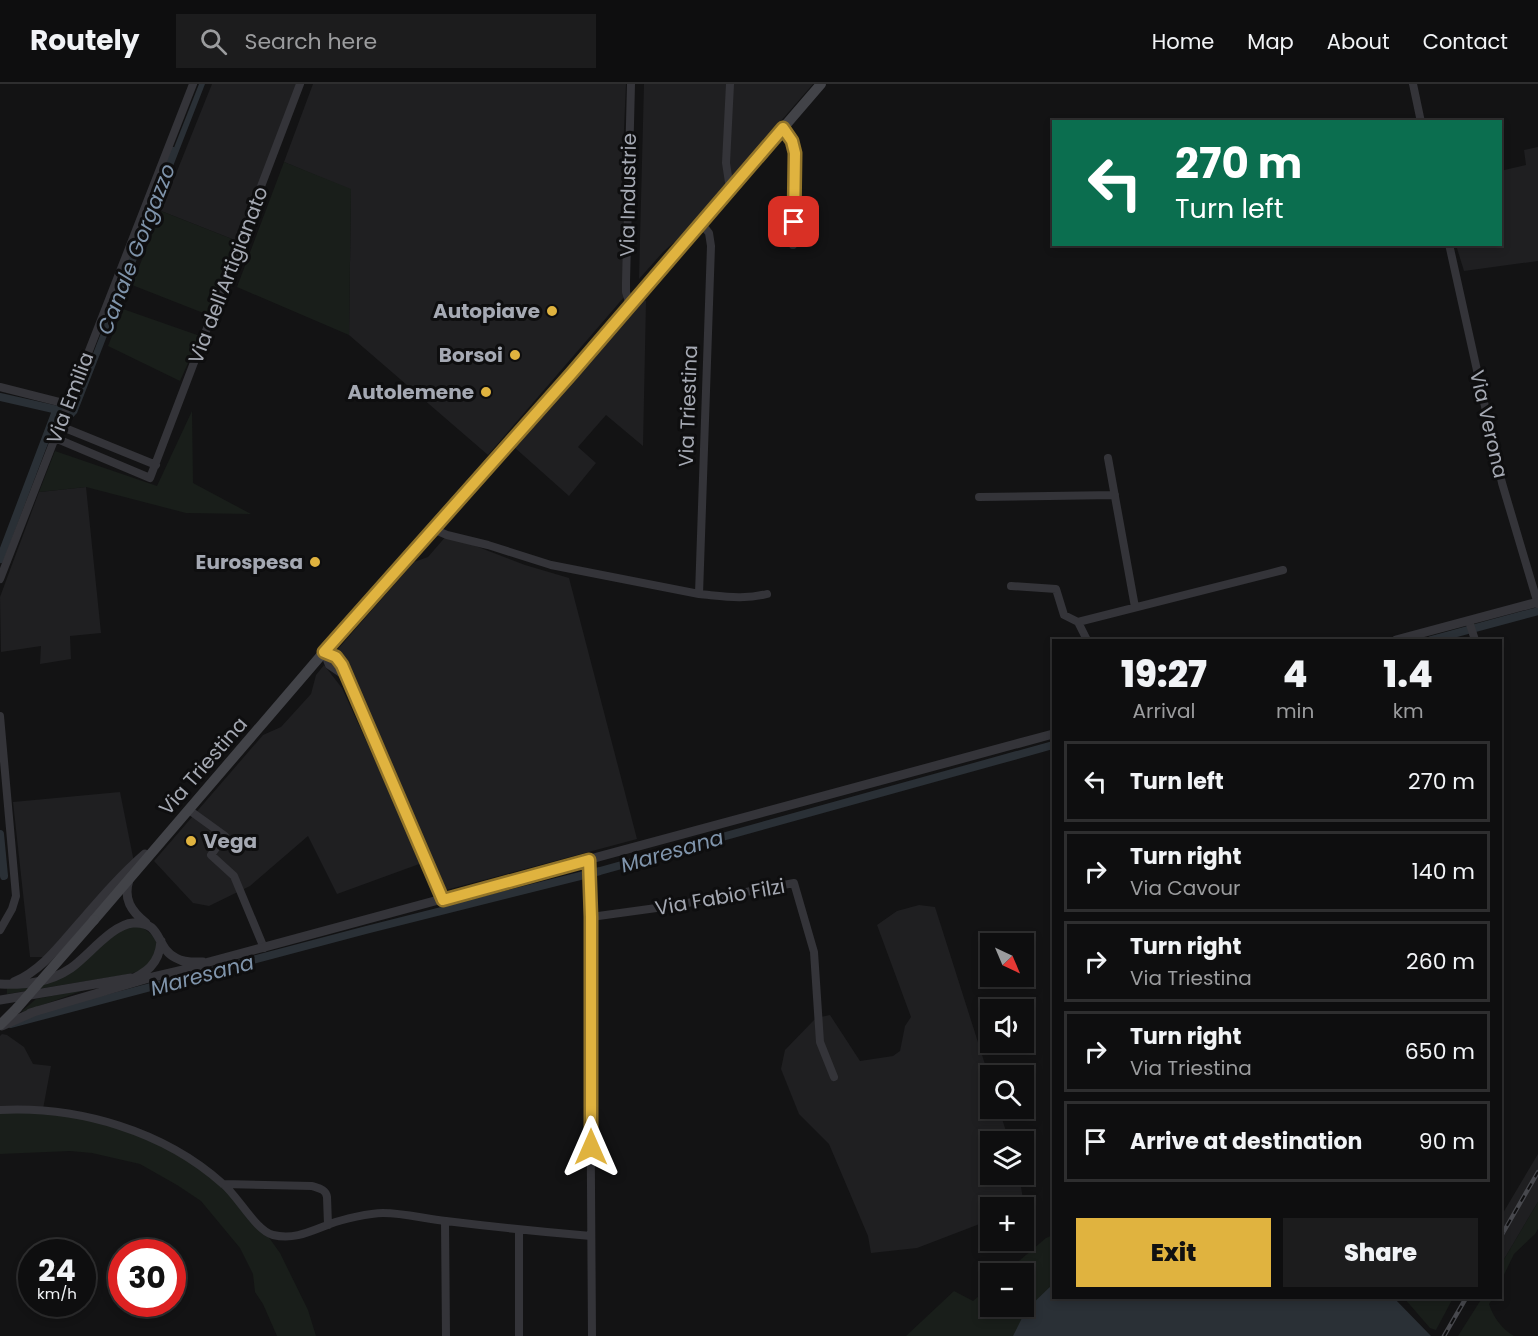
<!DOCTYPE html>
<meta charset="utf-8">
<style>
:root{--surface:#0e0e0f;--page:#1c1c1d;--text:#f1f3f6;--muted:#9b9c9e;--line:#2e2e2f;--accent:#e0b33f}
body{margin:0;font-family:Poppins,sans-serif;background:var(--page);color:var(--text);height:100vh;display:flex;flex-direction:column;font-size:22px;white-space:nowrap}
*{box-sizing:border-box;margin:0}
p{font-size:20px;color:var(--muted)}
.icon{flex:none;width:33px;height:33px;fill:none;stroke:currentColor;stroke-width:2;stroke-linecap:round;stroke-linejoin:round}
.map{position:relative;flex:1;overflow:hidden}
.panel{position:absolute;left:1052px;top:555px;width:450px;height:660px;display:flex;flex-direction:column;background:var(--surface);border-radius:0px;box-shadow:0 3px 9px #0003,0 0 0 2px var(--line)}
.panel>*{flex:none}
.hud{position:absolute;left:1052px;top:36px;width:450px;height:126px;border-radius:0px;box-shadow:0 3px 9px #0003,0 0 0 2px var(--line);background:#0b6e4f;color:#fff;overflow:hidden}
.needle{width:39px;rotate:136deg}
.controls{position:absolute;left:980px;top:849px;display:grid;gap:12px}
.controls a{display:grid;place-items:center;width:54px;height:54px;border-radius:0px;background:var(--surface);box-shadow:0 3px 9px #0003,0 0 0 2px var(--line);font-size:30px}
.speed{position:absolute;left:18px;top:1155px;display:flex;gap:12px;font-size:30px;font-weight:700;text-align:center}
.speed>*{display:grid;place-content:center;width:78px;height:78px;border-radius:50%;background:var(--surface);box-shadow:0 3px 9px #0003,0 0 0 2px var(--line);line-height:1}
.speed small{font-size:15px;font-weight:400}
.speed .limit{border:9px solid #d22;background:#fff;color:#111}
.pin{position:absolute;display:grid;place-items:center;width:51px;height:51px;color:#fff;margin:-26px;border-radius:12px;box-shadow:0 3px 9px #0006}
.me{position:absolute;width:66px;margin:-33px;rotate:0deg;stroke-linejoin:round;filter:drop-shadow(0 0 4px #0008)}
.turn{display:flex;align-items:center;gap:21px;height:126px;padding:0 24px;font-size:27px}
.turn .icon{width:78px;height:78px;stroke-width:2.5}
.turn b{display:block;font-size:42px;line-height:51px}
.eta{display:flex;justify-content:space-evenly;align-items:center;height:102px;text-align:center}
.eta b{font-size:36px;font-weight:800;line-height:42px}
.primary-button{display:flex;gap:12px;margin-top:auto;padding:12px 24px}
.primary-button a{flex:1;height:69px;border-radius:0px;background:var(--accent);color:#111;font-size:24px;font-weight:800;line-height:69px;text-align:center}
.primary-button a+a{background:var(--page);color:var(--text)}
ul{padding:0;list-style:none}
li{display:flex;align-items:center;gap:18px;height:81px;margin:0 12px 9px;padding:0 12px;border:3px solid var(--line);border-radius:0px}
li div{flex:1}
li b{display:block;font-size:22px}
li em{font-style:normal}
header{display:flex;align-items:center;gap:36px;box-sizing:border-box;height:84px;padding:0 30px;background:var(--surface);border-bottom:2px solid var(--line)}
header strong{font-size:28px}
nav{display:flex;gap:33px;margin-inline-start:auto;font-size:21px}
.search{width:420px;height:54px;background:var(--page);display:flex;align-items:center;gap:15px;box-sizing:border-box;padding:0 21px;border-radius:0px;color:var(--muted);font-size:22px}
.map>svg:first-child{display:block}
.built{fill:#1f1f21}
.green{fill:#191e1a}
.water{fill:#2a3036}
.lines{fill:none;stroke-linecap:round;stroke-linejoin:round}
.canal{stroke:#2a3036;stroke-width:8}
.minor{stroke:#343439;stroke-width:8}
.tertiary{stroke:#343439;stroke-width:9}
.secondary{stroke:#424348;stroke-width:10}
.rail-casing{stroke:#47484d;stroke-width:4.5}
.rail{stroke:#0e0e0f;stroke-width:2;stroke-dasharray:7;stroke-linecap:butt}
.secondary-bridge{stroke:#424348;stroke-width:10}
.route-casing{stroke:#927429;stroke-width:15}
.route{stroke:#e0b33f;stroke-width:10}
.poi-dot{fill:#e0b33f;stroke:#0e0e0f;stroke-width:2}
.labels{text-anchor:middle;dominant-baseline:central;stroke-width:6;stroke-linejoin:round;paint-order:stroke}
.street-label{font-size:20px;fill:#a5a9b3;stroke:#0e0e0f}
.poi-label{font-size:20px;font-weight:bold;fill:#a5a9b3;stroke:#0e0e0f;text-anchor:end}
.water-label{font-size:21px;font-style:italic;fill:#7f94ab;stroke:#0e0e0f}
</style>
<header>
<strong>Routely</strong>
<div class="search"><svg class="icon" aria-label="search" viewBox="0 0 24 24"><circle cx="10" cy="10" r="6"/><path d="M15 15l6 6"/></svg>Search here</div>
<nav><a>Home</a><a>Map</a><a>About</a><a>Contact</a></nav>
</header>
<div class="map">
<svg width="1538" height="1252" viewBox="0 0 1538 1252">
<rect width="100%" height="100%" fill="#131314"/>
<!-- built -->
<path class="built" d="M212 0H297L237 157 161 127Z
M313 0H626L622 90 625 212 488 371 349 251 351 106 284 78Z
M644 0H813L680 153 663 168 639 195Z
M1538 63V177L1464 187 1456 161 1500 160V87L1526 81 1524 66Z
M643 215 646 217 643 362 606 331 578 363 596 379 569 412 514 363Z
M86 403 101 549 70 552 71 575 40 580 41 562 1 568 0 513 39 408Z
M447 451 525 481 569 494 637 755 446 806 352 600 331 573 414 478 428 473Z
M324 581 342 604 422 779 337 810 308 752 250 802 209 822 193 819 154 777 263 651 281 643 311 610 316 591Z
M120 708 134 778 51 873H30L13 718Z
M919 821 935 823 990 996V1024L999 1025 1009 1057 990 1058V1090L1019 1091 1023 1115 1013 1123 990 1124V1136L917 1164 871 1169 868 1152 829 1060 799 1030 781 985 785 966 816 934 830 931 860 977 893 972 900 967 905 942 911 933 877 841 897 827Z
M2 950 7 951 24 963 33 980 51 982 43 1025H0V952Z
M1538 1070V1118L1500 1182V1134Z"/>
<!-- green -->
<path class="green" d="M284 78 351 105 349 251 237 203Z
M161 127 237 157 211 232 132 201Z
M123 225 200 252 180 297 108 262Z
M192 327 193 399 251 430 186 429 86 403 39 408 55 367 157 402Z
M136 841C160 850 165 869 143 885 137 888 130 890 124 891L7 910V904C50 910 80 870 114 850 121 846 129 844 136 841Z
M87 905 23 928 22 927 36 915Z
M0 1025 92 1032 151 1050 205 1080 247 1123 280 1169 308 1226 316 1252H277L263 1220 255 1208 253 1190 240 1164 201 1117 177 1101 140 1080 92 1069 70 1067 0 1070Z
M1538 1118V1145L1535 1150 1514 1170 1500 1199V1182Z
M1053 1151V1209L1021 1252H906L954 1207 973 1217 990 1203V1222H1023V1190L1005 1189 1046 1154Z
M1404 1214H1453L1436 1246 1430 1244Z
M1482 1214H1493L1489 1220C1493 1233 1502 1245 1514 1252H1458Z"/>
<!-- water -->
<path class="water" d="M199 0H205L77 329 70 336 71 333H68Z
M1053 1200V1214H1394L1431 1252H1013L1026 1226Z"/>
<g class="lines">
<!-- canal -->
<path class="canal" d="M103 245 173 67
M0 313 71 329
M0 475 56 327
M1431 556 1538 527
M0 750 4 792
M11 940 366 846 600 787 1053 661"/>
<!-- minor -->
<path class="minor" d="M1413 0 1421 38
M783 44 792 57 795 69 793 161
M730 105 726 79 730 0
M1449 160 1502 399 1538 520
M630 221 626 208V198L631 0
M0 303 67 320
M60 342 156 381
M55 354 150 394 300 0
M1108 374 1135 523
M979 413 1115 411
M433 445 447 451 488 461 551 481 699 510 711 162 709 149 700 138
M0 495 193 0
M1011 502 1056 505 1064 531 1078 538
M699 510C722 512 744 516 767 510
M1469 537 1475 556
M1087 556 1078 538 1283 486
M324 568 336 573 342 581 443 816
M324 568 329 581 345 592
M0 632 16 812 12 825 0 846
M189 726 225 752 211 771 234 792 264 864
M589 775 591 833 590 952 592 1252
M591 833 671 822 794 799 814 868 820 958 834 993
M0 1026C79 1022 164 1047 223 1100 238 1112 256 1147 273 1151 295 1156 311 1147 330 1140 343 1135 370 1129 383 1129 404 1129 426 1135 446 1137 495 1143 543 1148 591 1152
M223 1100 312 1102C318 1104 326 1105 327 1113L328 1141
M445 1137 446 1252
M519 1146V1252"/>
<!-- tertiary -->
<path class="tertiary" d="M1396 556 1538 518
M129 796C123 815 131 827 146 839
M14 898C44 885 62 858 83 835 103 812 122 790 145 770
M126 898C146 889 159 881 161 857
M0 900C25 901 49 899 71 884 88 872 113 840 133 839 163 837 155 864 176 874 184 879 194 878 203 878
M0 916 131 894
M30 929 149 894 196 883 209 878 1053 650
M2 942 36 927"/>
<!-- secondary -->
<path class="secondary" d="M94 836 324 568 572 289 821 0
M0 941 17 924"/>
<!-- rail casing -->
<g class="rail-casing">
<path id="rail" d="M1500 1154 1538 1088
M1444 1252 1466 1214"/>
</g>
<!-- rail -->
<use href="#rail" class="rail"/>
<!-- secondary-bridge -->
<path class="secondary-bridge" d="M17 924 94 836"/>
</g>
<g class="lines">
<!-- route casing -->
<g class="route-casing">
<path id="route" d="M591 1063V833L589 776 443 816 342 581 336 573 324 568 572 289 783 44 792 57 795 69 794 138"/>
</g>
<!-- route -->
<use href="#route" class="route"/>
</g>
<!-- markers -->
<g class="poi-dot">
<circle cx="552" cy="227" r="6"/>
<circle cx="515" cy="271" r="6"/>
<circle cx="486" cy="308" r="6"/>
<circle cx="315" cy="478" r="6"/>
<circle cx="191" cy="757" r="6"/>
</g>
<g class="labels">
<!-- street labels -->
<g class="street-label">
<text transform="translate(628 111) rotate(-89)">Via Industrie</text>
<text transform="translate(228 191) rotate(-69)">Via dell'Artigianato</text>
<text transform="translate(70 314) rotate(-69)">Via Emilia</text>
<text transform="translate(688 322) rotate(-88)">Via Triestina</text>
<text transform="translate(1489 340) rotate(77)">Via Verona</text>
<text transform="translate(203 682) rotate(-49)">Via Triestina</text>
<text transform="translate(720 813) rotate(-10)">Via Fabio Filzi</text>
</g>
<!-- poi labels -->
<g class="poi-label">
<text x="540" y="227">Autopiave</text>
<text x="503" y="271">Borsoi</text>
<text x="474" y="308">Autolemene</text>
<text x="303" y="478">Eurospesa</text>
<text x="203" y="757" text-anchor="start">Vega</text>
</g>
<!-- water labels -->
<g class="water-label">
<text transform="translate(136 165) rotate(-69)">Canale Gorgazzo</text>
<text transform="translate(672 767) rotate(-16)">Maresana</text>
<text transform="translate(202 891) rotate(-15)">Maresana</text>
</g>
</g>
</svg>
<div class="controls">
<a><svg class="needle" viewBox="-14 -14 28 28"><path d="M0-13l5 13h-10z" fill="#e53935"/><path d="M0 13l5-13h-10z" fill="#9b9c9e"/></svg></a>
<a><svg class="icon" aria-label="sound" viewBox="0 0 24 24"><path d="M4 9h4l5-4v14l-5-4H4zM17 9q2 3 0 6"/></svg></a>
<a><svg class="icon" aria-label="search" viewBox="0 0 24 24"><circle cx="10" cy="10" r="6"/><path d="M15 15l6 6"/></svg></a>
<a><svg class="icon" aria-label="layers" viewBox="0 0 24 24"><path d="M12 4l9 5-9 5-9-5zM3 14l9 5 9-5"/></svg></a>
<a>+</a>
<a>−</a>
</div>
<div class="speed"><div>24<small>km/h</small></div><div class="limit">30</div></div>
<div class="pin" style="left:794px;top:138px;background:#d93025"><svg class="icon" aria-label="arrive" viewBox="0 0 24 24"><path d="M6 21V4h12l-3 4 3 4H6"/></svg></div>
<svg class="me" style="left:591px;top:1063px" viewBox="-20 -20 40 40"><path d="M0-17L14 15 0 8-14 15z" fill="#e0b33f" stroke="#fff" stroke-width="4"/></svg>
<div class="hud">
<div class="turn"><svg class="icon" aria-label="left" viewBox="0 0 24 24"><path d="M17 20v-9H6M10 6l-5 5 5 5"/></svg><div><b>270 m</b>Turn left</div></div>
</div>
<section class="panel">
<div class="eta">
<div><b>19:27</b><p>Arrival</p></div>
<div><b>4</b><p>min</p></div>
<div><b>1.4</b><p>km</p></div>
</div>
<ul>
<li><svg class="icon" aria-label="left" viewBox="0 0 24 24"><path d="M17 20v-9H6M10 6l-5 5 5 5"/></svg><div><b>Turn left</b></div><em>270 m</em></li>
<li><svg class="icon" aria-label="right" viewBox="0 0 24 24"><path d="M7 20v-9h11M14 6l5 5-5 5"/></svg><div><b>Turn right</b><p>Via Cavour</p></div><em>140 m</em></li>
<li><svg class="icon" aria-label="right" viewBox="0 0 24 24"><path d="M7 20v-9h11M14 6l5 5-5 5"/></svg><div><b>Turn right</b><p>Via Triestina</p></div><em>260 m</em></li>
<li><svg class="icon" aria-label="right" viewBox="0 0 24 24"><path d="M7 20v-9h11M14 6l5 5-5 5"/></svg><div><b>Turn right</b><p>Via Triestina</p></div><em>650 m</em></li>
<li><svg class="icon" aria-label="arrive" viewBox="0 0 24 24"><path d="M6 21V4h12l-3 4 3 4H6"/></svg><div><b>Arrive at destination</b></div><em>90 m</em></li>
</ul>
<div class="primary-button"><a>Exit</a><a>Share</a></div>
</section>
</div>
